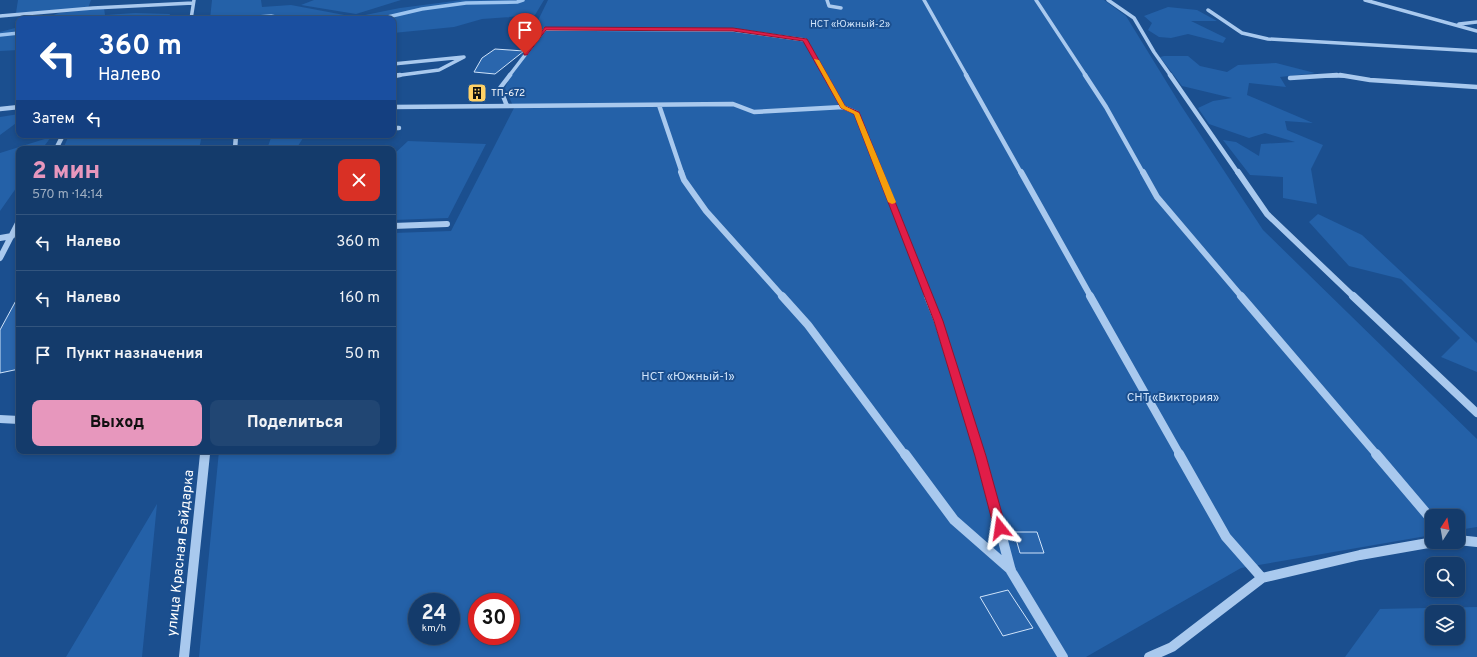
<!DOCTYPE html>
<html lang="ru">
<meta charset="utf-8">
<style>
:root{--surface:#143b6b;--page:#214673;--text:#f1f3f6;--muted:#9dadc1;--line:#33557e;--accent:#e797bd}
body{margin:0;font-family:Overpass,sans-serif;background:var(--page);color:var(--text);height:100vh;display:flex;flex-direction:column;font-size:15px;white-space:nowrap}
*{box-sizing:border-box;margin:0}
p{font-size:13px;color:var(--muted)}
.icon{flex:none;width:22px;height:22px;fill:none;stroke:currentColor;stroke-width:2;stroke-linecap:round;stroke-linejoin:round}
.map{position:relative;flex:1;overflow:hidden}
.side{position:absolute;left:16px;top:146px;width:380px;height:308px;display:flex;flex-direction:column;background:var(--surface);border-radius:8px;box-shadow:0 2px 6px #0003,0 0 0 1px var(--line)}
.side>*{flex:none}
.top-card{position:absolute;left:16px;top:16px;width:380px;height:122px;border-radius:8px;box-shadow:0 2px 6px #0003,0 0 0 1px var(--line);background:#1a4fa0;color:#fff;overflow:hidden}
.needle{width:26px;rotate:11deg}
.tools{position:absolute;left:1425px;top:509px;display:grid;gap:8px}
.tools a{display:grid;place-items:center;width:40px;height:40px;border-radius:8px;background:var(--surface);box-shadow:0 2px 6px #0003,0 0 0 1px var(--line);font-size:20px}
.speed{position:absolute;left:408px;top:593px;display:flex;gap:8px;font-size:20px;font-weight:700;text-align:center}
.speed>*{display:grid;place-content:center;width:52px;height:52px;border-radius:50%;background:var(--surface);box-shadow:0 2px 6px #0003,0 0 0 1px var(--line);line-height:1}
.speed small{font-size:10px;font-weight:400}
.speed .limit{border:6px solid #d22;background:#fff;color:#111}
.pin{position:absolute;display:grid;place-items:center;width:34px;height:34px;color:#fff;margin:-41px -17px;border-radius:50% 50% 50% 0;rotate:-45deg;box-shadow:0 0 4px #0007}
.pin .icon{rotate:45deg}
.me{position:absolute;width:44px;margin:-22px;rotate:345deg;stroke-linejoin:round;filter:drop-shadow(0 0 3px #0008)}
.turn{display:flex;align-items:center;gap:14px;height:84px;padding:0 16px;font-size:18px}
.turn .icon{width:52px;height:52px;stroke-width:2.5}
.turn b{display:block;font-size:28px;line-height:34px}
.then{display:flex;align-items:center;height:38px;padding:0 16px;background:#0003;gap:8px;font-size:15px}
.round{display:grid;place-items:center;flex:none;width:42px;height:42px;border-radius:8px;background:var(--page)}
.head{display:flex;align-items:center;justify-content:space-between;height:68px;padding:0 16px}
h1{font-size:24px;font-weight:800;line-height:30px;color:var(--accent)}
.primary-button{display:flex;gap:8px;margin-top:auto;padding:8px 16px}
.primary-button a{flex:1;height:46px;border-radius:8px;background:var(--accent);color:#111;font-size:16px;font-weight:800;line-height:46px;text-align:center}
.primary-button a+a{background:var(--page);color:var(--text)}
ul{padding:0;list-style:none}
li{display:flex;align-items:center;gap:12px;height:56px;padding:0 16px;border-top:1px solid var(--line)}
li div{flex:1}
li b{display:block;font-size:15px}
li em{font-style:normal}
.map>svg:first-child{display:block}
.green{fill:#2461a8;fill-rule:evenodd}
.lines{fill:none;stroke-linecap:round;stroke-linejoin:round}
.stream{stroke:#9cc4f0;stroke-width:3.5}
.building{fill:#2a66ad;stroke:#cfe3fa}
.minor-far4{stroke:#a9c9ee;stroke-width:3.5}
.minor-far3{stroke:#a9c9ee;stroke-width:4.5}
.minor-far2{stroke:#a9c9ee;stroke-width:6}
.minor-far1{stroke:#a9c9ee;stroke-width:8}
.minor{stroke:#a9c9ee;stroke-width:10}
.route{fill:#e11d48;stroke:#92132f}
.slow{fill:#f59e0b}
.labels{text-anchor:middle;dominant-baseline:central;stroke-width:4;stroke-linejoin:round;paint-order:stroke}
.far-park-label{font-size:10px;fill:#cfe3fa;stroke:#1b4f8f}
.far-poi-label{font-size:10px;fill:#fff;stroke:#1b4f8f;text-anchor:start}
.park-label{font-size:12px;fill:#cfe3fa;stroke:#1b4f8f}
.near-street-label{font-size:14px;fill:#fff;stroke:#1b4f8f}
</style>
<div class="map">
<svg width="1477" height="657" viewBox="0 0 1477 657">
<rect width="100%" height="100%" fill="#1b4f8f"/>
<!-- green -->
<path class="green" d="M18 0H91L88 8 16 13Z
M212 0H261L262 7 291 5 355 17 400 8 462 0H544L535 15 482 19 454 27 393 33V19H210Z
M314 0H401L356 14 301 5Z
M548 0H1104L1126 16 1180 104 1263 230 1477 439V527L1458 530V516H1432V535L1241 568 1086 657H199L219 451H393V233L451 231 514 108 505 88ZM417 602H451V636H417ZM477 602H511V636H477Z
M1168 7 1197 10 1217 21H1191L1226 38 1223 43 1188 34 1171 38 1159 37 1148 30 1152 23 1144 16Z
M104 8 105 15 135 13 170 14 168 19H42L59 13Z
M19 27V50L0 51V32Z
M1164 56H1188L1200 66 1227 72 1238 65 1276 63 1315 73 1280 77 1286 87 1249 83 1247 95 1313 123 1285 121 1287 130 1323 145 1311 169 1317 204 1283 198V177L1250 175 1223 140 1236 142 1259 156 1261 144 1295 142 1265 133 1249 138 1209 124 1198 108 1213 101 1232 98 1182 86 1160 57Z
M19 114V121L0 135V117Z
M69 135H202L199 149H63Z
M272 135H305L296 149H267Z
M51 137 42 149H19V184L0 211V153Z
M408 141 486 144 448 218 393 220V155Z
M1318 214 1362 235 1477 343V372L1441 357 1460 338 1401 279 1349 266 1309 222Z
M157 504 142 657H66Z
M1477 607V657H1345L1380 609ZM1432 612H1458V638H1432Z"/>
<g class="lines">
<!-- stream -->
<path class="stream" d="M227 19 271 16 285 19
M379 19 422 9 466 3 517 2 523 0
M0 35 19 33"/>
</g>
<!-- building -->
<path class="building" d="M495 49 524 51 495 74 474 72 482 58Z
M19 295V369L0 373V330Z
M1014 532H1037L1044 553H1020Z
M1008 590 1033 628 1003 636 980 597Z"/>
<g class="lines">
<!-- minor-far4 -->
<path class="minor-far4" d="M827 0 829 6 841 8
M924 0 967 76
M1036 0 1086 76
M1108 0 1134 18 1154 52 1171 76
M1365 0 1477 31
M1208 10 1242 33 1268 39 1477 51
M0 16 93 8 193 3
M191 19 194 0
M1459 24 1477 22
M393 64 464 57 439 70 393 76
M509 76 545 29 733 30 805 40 825 76
M1321 76H1346"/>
<!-- minor-far3 -->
<path class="minor-far3" d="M825 75 843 107 857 113 880 173
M966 75 1021 173
M1085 75 1106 107 1143 173
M1170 75 1238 173
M1340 75 1370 80 1477 87
M393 76 400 75
M1290 78 1337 75
M659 105 682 173
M507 106 500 88 510 75
M393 107 733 104 754 112 843 107
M0 109 19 107
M393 128H399
M56 149 63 135
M235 149 236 135"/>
<!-- minor-far2 -->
<path class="minor-far2" d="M681 172 684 180 706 211 783 297
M880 172 929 297
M1021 172 1091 297
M1143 172 1157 197 1242 297
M1238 172 1267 214 1354 297
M393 226 447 224
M0 238 12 236
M0 258 19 221"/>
<!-- minor-far1 -->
<path class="minor-far1" d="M782 296 808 325 905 455
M928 296 938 321 981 455
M1090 296 1180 455
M1241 296 1377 455
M1353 296 1477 413
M0 419 19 420
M205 455V451"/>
<!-- minor -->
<path class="minor" d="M905 454 954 520 1011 570
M980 454 1011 571 1063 657
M1179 454 1226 537 1262 578
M1376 454 1432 520
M1458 540 1477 542
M184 657 205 454
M1149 657 1172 647 1262 578 1360 555 1434 542"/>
</g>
<!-- route -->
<path class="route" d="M545 27 733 28 807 39 845 106 859 112 865 127 943 321 986 456 1006 528 1004 531 1000 532 996 531 994 528 975 456 934 321 854 114 841 108 803 41 733 31 546 30 527 55H524V53Z"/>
<!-- slow -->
<path class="slow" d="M814 59 819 60 845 106 859 113 896 202 895 203 892 204 888 202 854 114 841 108Z"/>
<!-- icons -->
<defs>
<g id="building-square" transform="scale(1)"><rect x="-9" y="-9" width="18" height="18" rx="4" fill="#ffd166" stroke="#1b4f8f"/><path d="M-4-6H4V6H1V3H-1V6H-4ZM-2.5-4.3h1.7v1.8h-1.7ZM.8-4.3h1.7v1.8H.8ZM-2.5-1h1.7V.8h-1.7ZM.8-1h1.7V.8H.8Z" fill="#111"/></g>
</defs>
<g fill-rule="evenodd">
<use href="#building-square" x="477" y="93"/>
</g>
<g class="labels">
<!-- far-park labels -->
<g class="far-park-label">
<text x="850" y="24">НСТ «Южный-2»</text>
</g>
<!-- far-poi labels -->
<g class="far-poi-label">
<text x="491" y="93">ТП-672</text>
</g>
<!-- park labels -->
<g class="park-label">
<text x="688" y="377">НСТ «Южный-1»</text>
<text x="1173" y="398">СНТ «Виктория»</text>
</g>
<!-- near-street labels -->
<g class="near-street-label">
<text transform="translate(181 553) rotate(-84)">улица Красная Байдарка</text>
</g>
</g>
</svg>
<div class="tools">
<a><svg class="needle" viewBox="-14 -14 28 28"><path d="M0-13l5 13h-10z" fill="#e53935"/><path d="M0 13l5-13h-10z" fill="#9dadc1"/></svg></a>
<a><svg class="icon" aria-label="search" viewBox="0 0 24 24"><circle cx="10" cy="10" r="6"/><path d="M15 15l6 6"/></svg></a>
<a><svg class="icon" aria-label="layers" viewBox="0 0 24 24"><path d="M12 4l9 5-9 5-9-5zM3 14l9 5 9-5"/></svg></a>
</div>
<div class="speed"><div>24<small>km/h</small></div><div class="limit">30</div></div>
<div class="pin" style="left:525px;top:54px;background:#d93025"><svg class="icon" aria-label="arrive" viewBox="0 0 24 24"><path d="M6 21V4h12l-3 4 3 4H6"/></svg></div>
<svg class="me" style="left:1000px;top:528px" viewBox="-20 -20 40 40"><path d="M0-17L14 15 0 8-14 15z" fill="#e11d48" stroke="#fff" stroke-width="4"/></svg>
<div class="top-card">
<div class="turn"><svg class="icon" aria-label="left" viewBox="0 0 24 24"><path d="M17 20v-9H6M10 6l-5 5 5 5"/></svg><div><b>360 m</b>Налево</div></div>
<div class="then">Затем<svg class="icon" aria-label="left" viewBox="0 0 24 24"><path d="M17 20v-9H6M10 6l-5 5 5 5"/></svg></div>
</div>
<section class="side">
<div class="head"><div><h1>2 мин</h1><p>570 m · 14:14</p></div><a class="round" style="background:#d93025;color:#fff"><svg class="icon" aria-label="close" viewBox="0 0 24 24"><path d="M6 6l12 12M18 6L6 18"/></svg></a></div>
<ul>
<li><svg class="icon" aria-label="left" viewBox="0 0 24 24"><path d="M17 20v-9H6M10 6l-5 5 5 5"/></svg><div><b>Налево</b></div><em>360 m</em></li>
<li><svg class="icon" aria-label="left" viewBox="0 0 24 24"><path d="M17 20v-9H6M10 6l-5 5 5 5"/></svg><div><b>Налево</b></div><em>160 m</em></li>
<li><svg class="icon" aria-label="arrive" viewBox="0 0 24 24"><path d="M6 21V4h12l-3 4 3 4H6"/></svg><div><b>Пункт назначения</b></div><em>50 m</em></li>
</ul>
<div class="primary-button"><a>Выход</a><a>Поделиться</a></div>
</section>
</div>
